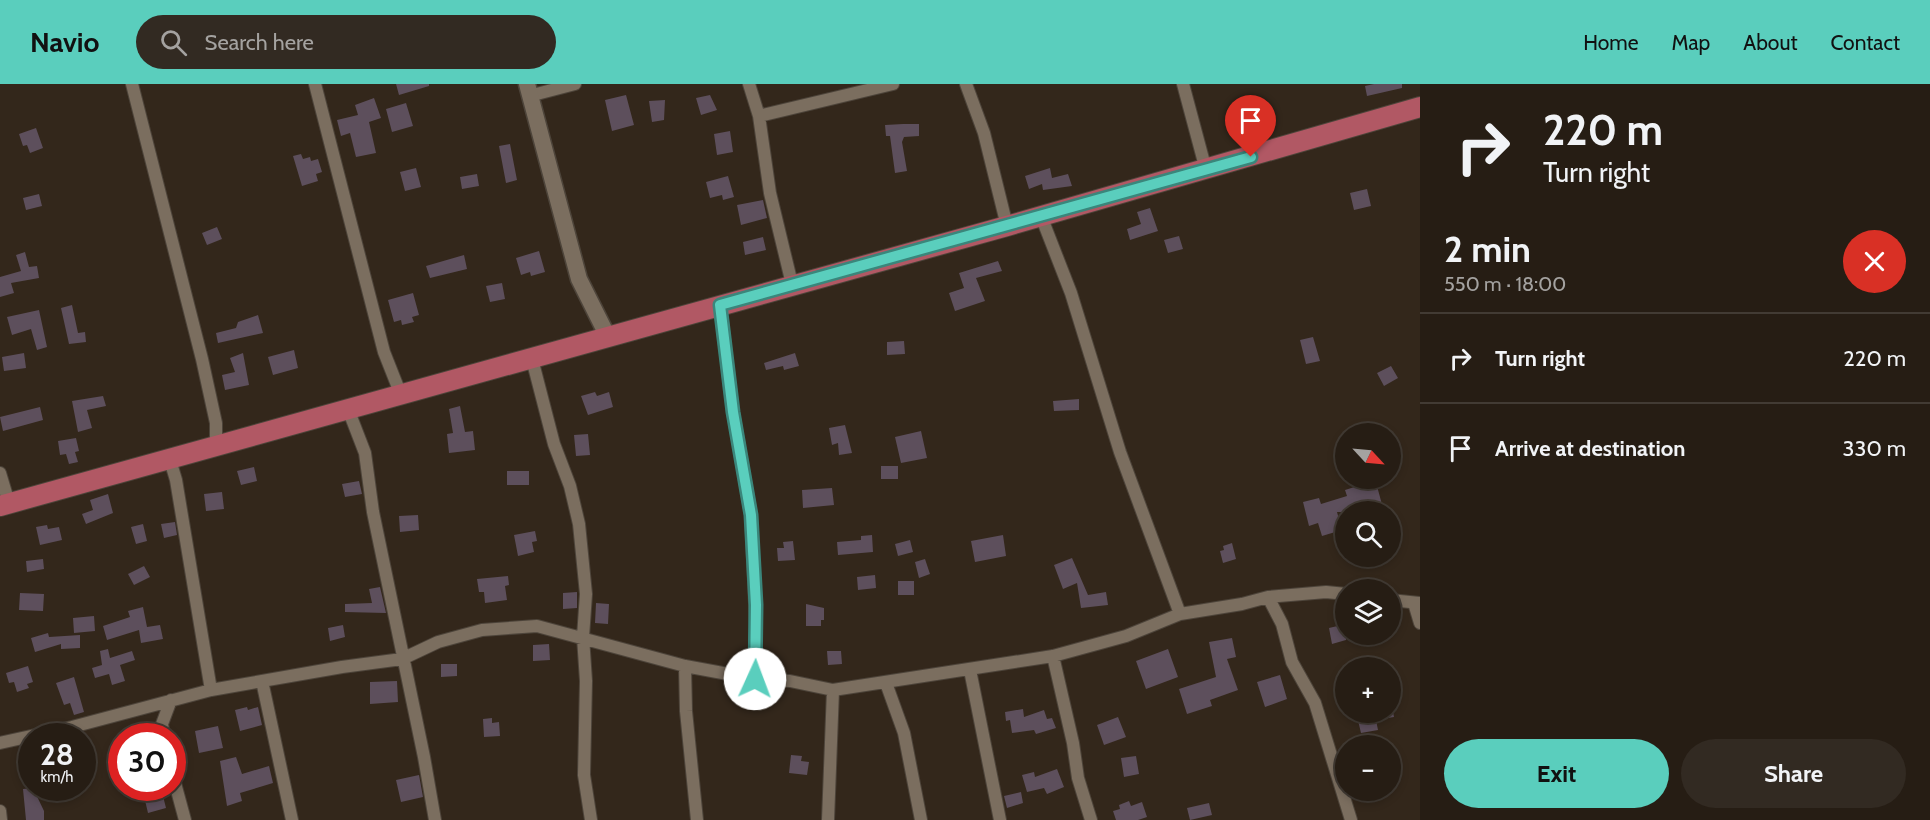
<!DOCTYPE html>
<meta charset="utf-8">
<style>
:root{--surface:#261d14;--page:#322a22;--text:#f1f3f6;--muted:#a4a2a0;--line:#423b34;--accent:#5acebd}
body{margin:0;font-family:Cabin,sans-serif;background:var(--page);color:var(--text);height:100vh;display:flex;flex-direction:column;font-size:22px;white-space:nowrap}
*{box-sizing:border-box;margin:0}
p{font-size:20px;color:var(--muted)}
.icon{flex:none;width:33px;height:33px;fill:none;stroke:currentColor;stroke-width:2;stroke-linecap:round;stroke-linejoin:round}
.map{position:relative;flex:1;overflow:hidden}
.drawer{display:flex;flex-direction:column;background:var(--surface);width:510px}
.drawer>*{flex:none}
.banner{background:#261d14;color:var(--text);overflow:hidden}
.needle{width:39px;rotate:116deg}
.controls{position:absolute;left:1335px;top:339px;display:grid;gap:12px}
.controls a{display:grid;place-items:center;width:66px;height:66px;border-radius:50%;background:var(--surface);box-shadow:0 3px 9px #0003,0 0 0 2px var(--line);font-size:30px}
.speed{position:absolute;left:18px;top:639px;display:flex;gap:12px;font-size:30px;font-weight:700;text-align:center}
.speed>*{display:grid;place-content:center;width:78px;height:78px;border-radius:50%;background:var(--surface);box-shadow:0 3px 9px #0003,0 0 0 2px var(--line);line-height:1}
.speed small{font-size:15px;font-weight:400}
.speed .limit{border:9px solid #d22;background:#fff;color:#111}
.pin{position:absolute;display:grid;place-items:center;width:51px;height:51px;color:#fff;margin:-62px -26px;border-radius:50% 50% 50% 0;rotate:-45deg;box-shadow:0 0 6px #0007}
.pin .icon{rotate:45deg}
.me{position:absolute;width:66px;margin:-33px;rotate:2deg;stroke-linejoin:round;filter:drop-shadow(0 0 4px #0008)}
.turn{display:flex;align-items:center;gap:21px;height:126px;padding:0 24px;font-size:27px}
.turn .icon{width:78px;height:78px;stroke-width:2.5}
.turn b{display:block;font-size:42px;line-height:51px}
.round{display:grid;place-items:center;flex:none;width:63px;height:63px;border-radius:32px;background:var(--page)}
.overview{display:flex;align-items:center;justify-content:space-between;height:102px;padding:0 24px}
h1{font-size:36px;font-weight:700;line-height:45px}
.primary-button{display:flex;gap:12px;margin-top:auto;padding:12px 24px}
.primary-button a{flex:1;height:69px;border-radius:36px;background:var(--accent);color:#111;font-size:24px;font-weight:700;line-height:69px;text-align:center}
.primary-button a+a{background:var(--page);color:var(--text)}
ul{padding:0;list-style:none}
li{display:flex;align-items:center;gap:18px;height:90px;padding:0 24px;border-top:2px solid var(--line)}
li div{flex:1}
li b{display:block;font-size:22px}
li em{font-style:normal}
header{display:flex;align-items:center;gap:36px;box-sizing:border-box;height:84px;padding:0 30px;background:var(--accent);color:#111}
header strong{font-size:28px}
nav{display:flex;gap:33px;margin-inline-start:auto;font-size:21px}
.search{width:420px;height:54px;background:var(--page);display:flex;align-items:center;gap:15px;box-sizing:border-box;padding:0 21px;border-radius:33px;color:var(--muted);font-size:22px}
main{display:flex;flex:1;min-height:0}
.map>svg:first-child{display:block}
.building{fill:#5d4f5c}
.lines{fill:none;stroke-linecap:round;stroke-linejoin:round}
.street-casing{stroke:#4d443a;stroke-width:14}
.secondary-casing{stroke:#4d443a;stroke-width:19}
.primary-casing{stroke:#4d443a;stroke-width:22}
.street{stroke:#7b6e5f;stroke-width:12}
.secondary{stroke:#7b6e5f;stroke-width:16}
.primary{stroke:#b15864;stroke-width:20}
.route-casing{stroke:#3a867b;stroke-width:15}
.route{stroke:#5acebd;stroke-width:10}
</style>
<header>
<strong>Navio</strong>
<div class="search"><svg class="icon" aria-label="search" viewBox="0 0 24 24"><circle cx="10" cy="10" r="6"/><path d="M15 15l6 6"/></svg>Search here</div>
<nav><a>Home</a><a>Map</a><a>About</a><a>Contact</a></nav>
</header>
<main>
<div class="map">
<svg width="1420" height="736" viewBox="0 0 1420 736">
<rect width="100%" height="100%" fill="#33271b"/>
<!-- building -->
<path class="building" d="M396 0H429V2L399 11Z
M1374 0H1402V4L1367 12 1365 2Z
M626 11 634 41 612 47 605 16Z
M710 11 717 26 701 31 696 14Z
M374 14 381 34 369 38 376 69 356 73 350 49 341 52 337 36 358 31 355 21Z
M665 16 664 36 652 38 649 17Z
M406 19 413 42 392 48 386 25Z
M903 40H919V52L904 53 902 58 907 87 895 89 890 52H886L885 41Z
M36 44 43 64 30 69 27 61 23 62 19 50Z
M730 47 733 68 717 71 714 50Z
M510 60 517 96 506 99 499 62Z
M301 70 303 75 310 73 311 77 318 75 322 88 316 90 318 97 302 102 293 72Z
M416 84 421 103 405 107 400 88Z
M1050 84 1052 94 1068 90 1072 102 1043 106 1042 100 1029 105 1025 92Z
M477 90 479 102 462 105 460 93Z
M728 92 734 113 723 116 722 111 710 114 706 98Z
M1367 105 1371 122 1354 126 1350 109Z
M39 110 42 122 26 126 23 114Z
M763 116 767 134 741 141 737 121Z
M1150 124 1158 147 1130 156 1127 145 1141 140 1137 128Z
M217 143 222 155 207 161 202 149Z
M1179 152 1183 165 1168 169 1164 156Z
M763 153 766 166 745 171 743 158Z
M539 167 545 188 531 192 530 188 521 191 516 174Z
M25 168 29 183 37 182 39 194 11 199 14 209 0 213V193L21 187 16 171Z
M464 171 467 185 430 194 426 182Z
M998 177 1002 187 976 194 985 217 955 227 949 209 964 204 959 189Z
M502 199 505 215 490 218 486 202Z
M413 209 419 231 412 233 414 238 402 241 401 236 394 238 388 216Z
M72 221 78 249 85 248 86 258 69 260 61 224Z
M39 226 47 263 37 266 31 245 12 251 7 233Z
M258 231 263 249 218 259 216 249 236 244 238 238Z
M1313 253 1320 277 1306 280 1300 256Z
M904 257 905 270 887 271V258Z
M294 266 298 284 273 291 268 273Z
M24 269 26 284 4 287 2 273Z
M243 269 249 301 225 306 222 291 235 288 230 274Z
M795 269 799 282 784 286 783 282 766 286 764 279Z
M1391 282 1398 294 1384 302 1377 289Z
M595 308 597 312 609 308 613 323 588 331 581 312Z
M103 312 106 322 87 326 92 344 78 348 72 317Z
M1079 315V326L1054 327 1053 317Z
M460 322 465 348 473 347 475 366 449 369 447 350 453 349 449 325Z
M40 323 43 336 3 347 0 333Z
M845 341 852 369 839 371 838 359 832 361 829 344Z
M921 347 927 374 901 379 895 353Z
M588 350 590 371 576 372 574 351Z
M76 354 79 367 75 368 78 378 69 380 66 370 60 371 58 357Z
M881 382H898V395H881Z
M254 383 257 397 241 401 237 387Z
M507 387H529V401H507Z
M359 397 362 410 345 413 342 400Z
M1364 400 1365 406 1377 402 1384 428H1337L1342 446 1322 452 1318 439 1309 442 1303 418 1319 414 1321 420 1347 412 1345 406Z
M832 404 834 421 803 424 802 406Z
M222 408 224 425 206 427 204 410Z
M108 410 113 429 86 440 82 430 93 426 90 416Z
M418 431 419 446 400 448 399 432Z
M175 438 177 451 164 454 161 440Z
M143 440 147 457 136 460 131 443Z
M47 441 48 445 59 443 62 456 40 461 36 443Z
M535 447 537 457 532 458 534 468 518 472 514 451Z
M872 451 873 468 838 471 837 458 861 456V452Z
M1003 451 1006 472 975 478 971 457Z
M910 456 913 468 898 472 895 460Z
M793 457 795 476 778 477 777 464H784L783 458Z
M1232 459 1236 475 1223 479 1220 467 1224 466 1223 462Z
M1072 474 1088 511 1106 508 1108 521 1081 524 1077 499 1063 505 1054 481Z
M43 475 44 485 27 488 26 477Z
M925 475 930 490 919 494 915 478Z
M144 482 150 493 134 501 128 490Z
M875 491 876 504 858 506 857 493Z
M508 492 509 501 505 502 507 516 485 519 484 508H479L477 495Z
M898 497H914V511H898Z
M380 503 386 529 345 528V520L372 519 369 505Z
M577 508V524L563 525V509Z
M20 509 44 510 43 527 19 526Z
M596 519 609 520 608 540 595 539Z
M806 520 824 524V536H821V542H806Z
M143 523 147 543 160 541 163 555 141 559 139 546 107 556 103 542 130 533 128 527Z
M94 532 95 547 74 549 73 534Z
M1346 540V556L1332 560 1329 544Z
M343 541 345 553 330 557 328 544Z
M48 549 49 553 80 551V564L61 565V560L35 568 31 554Z
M1232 554 1236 573 1227 575 1238 606 1210 616 1212 622 1187 630 1179 605 1216 593 1209 558Z
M549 560 550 576 533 577V561Z
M108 565 110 574 132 567 135 576 120 581 125 597 112 601 109 590 95 594 92 584 102 581 100 567Z
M1168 565 1178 593 1146 605 1136 577Z
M827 567H841L842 580 828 581Z
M441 580H457V592L441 593Z
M28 582 33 598 27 600 29 604 17 608 14 598 9 599 6 589Z
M1280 591 1287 615 1265 623 1257 598Z
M74 593 84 628 74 631 70 619 64 621 56 599Z
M397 597 398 618 370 620V598Z
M247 623 248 626 258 623 262 641 240 647 235 626Z
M1023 625 1024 633 1044 626 1047 635 1052 634 1056 644 1036 650 1034 646 1012 649 1010 636 1006 637 1005 628Z
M1356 628H1393L1394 633 1376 636 1378 646 1361 649Z
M1118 633 1126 653 1104 661 1097 641Z
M492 634V639L499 638 500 652 484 653 483 635Z
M218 642 223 664 199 669 195 647Z
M791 671 802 672 801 677 809 678 807 691 789 689Z
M1136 672 1139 690 1124 693 1121 674Z
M236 673 242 690 269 682 273 699 240 709 242 717 227 722 220 677Z
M1057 685 1064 703 1047 710 1044 704 1027 708 1022 691 1034 688 1035 693Z
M419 691 423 713 401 718 396 696Z
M33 704 44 727V736H26L23 705Z
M161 704 166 724 148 729 143 708Z
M1021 708 1023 719 1007 724 1004 712Z
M1129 717 1131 722 1142 718 1147 733 1138 736H1116L1113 727 1120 725 1119 721Z
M1209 719 1212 731 1190 736 1187 724Z"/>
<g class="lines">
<!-- street casing -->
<g class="street-casing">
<path id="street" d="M132 0 202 275 216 339V363
M315 0 384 268 401 311
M749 0 759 32 770 109 792 200
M966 0 984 49 1007 142
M1183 0 1206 86
M529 12 575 0
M759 32 893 0
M1041 132 1071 209 1120 368 1180 530
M720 221 733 328 751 431 756 542 755 595
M532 275 554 360 570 402 579 440 586 510 583 553 586 597 584 691 591 736
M348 325 365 369 373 428 424 673 435 736
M170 376 176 396 211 606
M0 389 9 419
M1268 513 1282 540 1292 578 1315 619 1351 736
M1390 516 1420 519
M1414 519 1420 539
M1053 572 1073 659 1078 694 1091 736
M685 582 686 627 697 736
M970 586 1000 736
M262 597 292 736
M886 599 904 649 921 736
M164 652 162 640 171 616
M0 659 72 643 211 606 342 583 402 575 438 558 482 546 537 542 685 582 755 595 790 597 833 606 1053 572 1126 552 1180 530 1242 520 1268 513 1326 508 1346 510
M172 688 185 736
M0 727 1 736
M828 736 833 606"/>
</g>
<!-- secondary casing -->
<g class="secondary-casing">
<path id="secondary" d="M527 0 579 195 608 253"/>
</g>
<!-- primary casing -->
<g class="primary-casing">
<path id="primary" d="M0 422 1007 142 1420 23"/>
</g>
<!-- street -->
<use href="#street" class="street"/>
<!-- secondary -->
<use href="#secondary" class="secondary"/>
<!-- primary -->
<use href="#primary" class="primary"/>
</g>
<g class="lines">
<!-- route casing -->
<g class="route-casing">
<path id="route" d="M755 595 756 521 751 431 733 328 720 221 1251 73"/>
</g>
<!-- route -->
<use href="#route" class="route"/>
</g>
</svg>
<div class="controls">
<a><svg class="needle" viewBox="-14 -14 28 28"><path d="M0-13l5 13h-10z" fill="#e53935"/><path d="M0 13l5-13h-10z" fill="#a4a2a0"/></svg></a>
<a><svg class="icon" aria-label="search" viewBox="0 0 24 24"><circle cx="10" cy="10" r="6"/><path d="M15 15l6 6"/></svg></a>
<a><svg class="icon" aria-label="layers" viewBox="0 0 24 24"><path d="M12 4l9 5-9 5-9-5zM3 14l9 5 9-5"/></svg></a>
<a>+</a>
<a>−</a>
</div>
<div class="speed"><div>28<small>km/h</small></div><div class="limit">30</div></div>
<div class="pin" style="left:1251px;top:73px;background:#d93025"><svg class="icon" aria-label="arrive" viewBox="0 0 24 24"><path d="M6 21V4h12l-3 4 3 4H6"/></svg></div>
<svg class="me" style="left:755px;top:595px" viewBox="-20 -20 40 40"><circle r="19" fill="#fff"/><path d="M0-13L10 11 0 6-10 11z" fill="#5acebd"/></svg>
</div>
<section class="drawer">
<div class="banner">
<div class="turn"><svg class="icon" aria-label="right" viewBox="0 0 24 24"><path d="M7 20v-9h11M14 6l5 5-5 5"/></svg><div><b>220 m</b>Turn right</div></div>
</div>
<div class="overview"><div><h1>2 min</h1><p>550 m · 18:00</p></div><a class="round" style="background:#d93025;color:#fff"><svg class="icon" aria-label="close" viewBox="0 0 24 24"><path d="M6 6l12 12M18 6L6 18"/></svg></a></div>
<ul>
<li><svg class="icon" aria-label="right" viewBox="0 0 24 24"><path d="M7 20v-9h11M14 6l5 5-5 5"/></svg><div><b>Turn right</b></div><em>220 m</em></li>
<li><svg class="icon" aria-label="arrive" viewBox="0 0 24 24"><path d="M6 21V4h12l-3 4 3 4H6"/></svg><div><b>Arrive at destination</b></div><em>330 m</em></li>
</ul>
<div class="primary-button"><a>Exit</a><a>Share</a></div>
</section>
</main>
